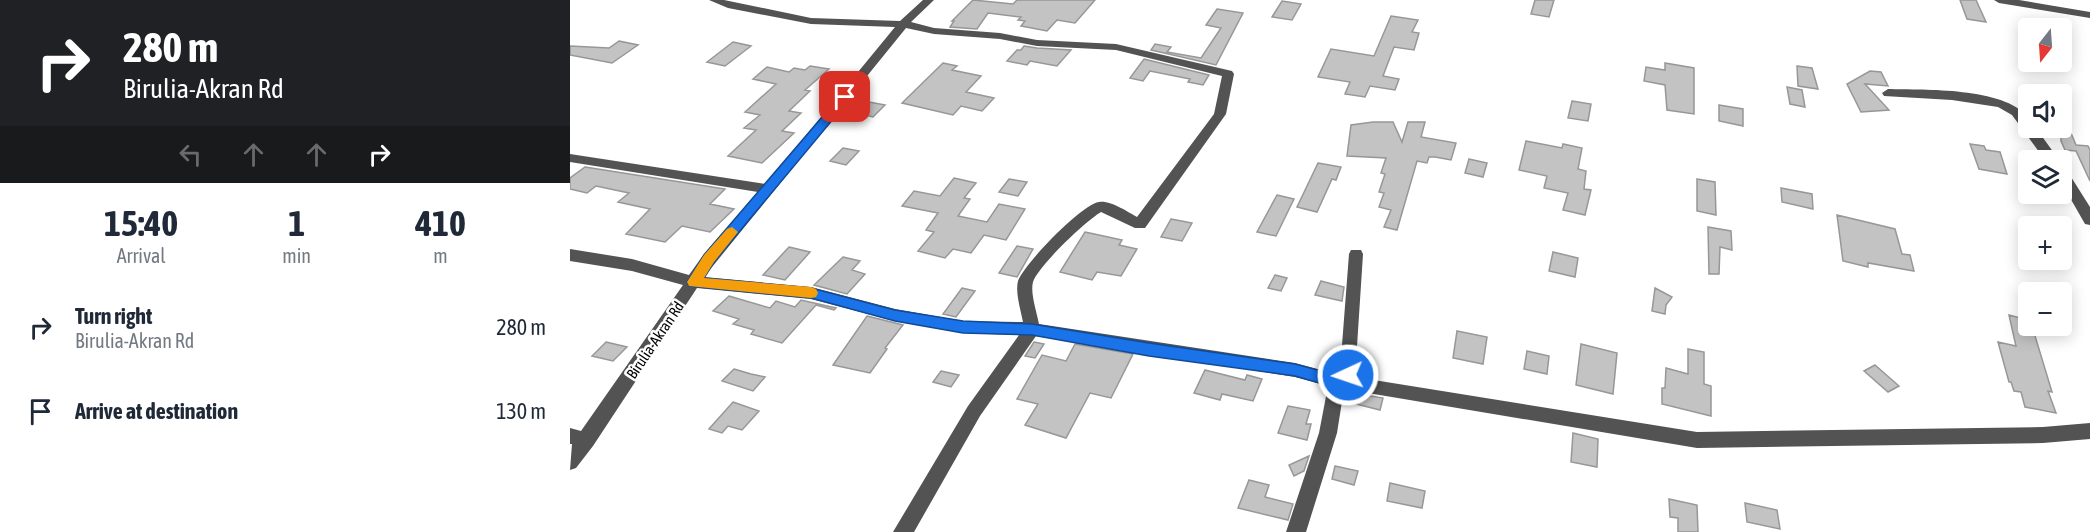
<!DOCTYPE html>
<meta charset="utf-8">
<style>
:root{--surface:#fff;--page:#f2f2f3;--text:#1f2937;--muted:#747a83}
body{margin:0;font-family:"Asap Condensed",sans-serif;background:var(--page);color:var(--text);height:100vh;display:flex;flex-direction:column;font-size:22px;white-space:nowrap}
*{box-sizing:border-box;margin:0}
p{font-size:20px;color:var(--muted)}
.icon{flex:none;width:33px;height:33px;fill:none;stroke:currentColor;stroke-width:2;stroke-linecap:round;stroke-linejoin:round}
.map{position:relative;flex:1;overflow:hidden}
.details{display:flex;flex-direction:column;background:var(--surface);width:570px}
.details>*{flex:none}
.banner{background:#202124;color:#fff;overflow:hidden}
.needle{width:39px;rotate:197deg}
.tools{position:absolute;left:1448px;top:18px;display:grid;gap:12px}
.tools a{display:grid;place-items:center;width:54px;height:54px;border-radius:6px;background:var(--surface);box-shadow:0 3px 15px #0003;font-size:30px}
.pin{position:absolute;display:grid;place-items:center;width:51px;height:51px;color:#fff;margin:-26px;border-radius:12px;box-shadow:0 3px 9px #0006}
.me{position:absolute;width:66px;margin:-33px;rotate:267deg;stroke-linejoin:round;filter:drop-shadow(0 0 4px #0008)}
.turn{display:flex;align-items:center;gap:21px;height:126px;padding:0 24px;font-size:27px}
.turn .icon{width:78px;height:78px;stroke-width:2.5}
.turn b{display:block;font-size:42px;line-height:51px}
.lanes{display:flex;align-items:center;height:57px;padding:0 24px;background:#0003;justify-content:center;gap:30px;direction:ltr}
.lanes .off{opacity:.35}
.eta{display:flex;justify-content:space-evenly;align-items:center;height:102px;text-align:center}
.eta b{font-size:36px;font-weight:700;line-height:42px}
ul{padding:0;list-style:none}
li{display:flex;align-items:center;gap:18px;height:84px;padding:0 24px}
li div{flex:1}
li b{display:block;font-size:22px}
li em{font-style:normal}
main{display:flex;flex:1;min-height:0}
.map>svg:first-child{display:block}
.building{fill:#c3c3c3;stroke:#979797;stroke-width:1.5}
.lines{fill:none;stroke-linecap:round;stroke-linejoin:round}
.minor{fill:#535353;fill-rule:evenodd}
.route{fill:#1a73e8;stroke:#114b97;stroke-width:1.5}
.slow{fill:#f59e0b}
.labels{text-anchor:middle;dominant-baseline:central;stroke-width:5;stroke-linejoin:round;paint-order:stroke}
.street-label{font-size:15px;fill:#000;stroke:#fff}
</style>
<main>
<section class="details">
<div class="banner">
<div class="turn"><svg class="icon" aria-label="right" viewBox="0 0 24 24"><path d="M7 20v-9h11M14 6l5 5-5 5"/></svg><div><b>280 m</b>Birulia-Akran Rd</div></div>
<div class="lanes"><svg class="icon off" aria-label="left" viewBox="0 0 24 24"><path d="M17 20v-9H6M10 6l-5 5 5 5"/></svg><svg class="icon off" aria-label="ahead" viewBox="0 0 24 24"><path d="M12 20V5M6 11l6-6 6 6"/></svg><svg class="icon off" aria-label="ahead" viewBox="0 0 24 24"><path d="M12 20V5M6 11l6-6 6 6"/></svg><svg class="icon" aria-label="right" viewBox="0 0 24 24"><path d="M7 20v-9h11M14 6l5 5-5 5"/></svg></div>
</div>
<div class="eta">
<div><b>15:40</b><p>Arrival</p></div>
<div><b>1</b><p>min</p></div>
<div><b>410</b><p>m</p></div>
</div>
<ul>
<li><svg class="icon" aria-label="right" viewBox="0 0 24 24"><path d="M7 20v-9h11M14 6l5 5-5 5"/></svg><div><b>Turn right</b><p>Birulia-Akran Rd</p></div><em>280 m</em></li>
<li><svg class="icon" aria-label="arrive" viewBox="0 0 24 24"><path d="M6 21V4h12l-3 4 3 4H6"/></svg><div><b>Arrive at destination</b></div><em>130 m</em></li>
</ul>
</section>
<div class="map">
<svg width="1520" height="532" viewBox="0 0 1520 532">
<rect width="100%" height="100%" fill="#fff"/>
<!-- building -->
<path class="building" d="M403 0 443 4 447 0H525L505 23 487 20 477 31 451 26 455 21 448 20 451 17 418 13 407 29 380 27 384 21H382Z
M965 0H984L979 17 961 14Z
M1390 0H1406L1416 22 1397 19Z
M712 1 731 4 722 20 702 17Z
M647 9 673 13 646 65 581 50 585 44 601 47 597 52 631 58 651 28 636 25Z
M821 16 848 20 842 32 849 33 844 50 824 47 813 76 829 79 825 90 800 86 795 97 775 94 780 82 748 77 761 49 804 56Z
M49 41 68 45 42 63 0 55V46L39 48Z
M163 42 181 46 155 66 137 62Z
M454 46 467 48 501 50 487 66 460 61 457 65 437 61 447 50H451Z
M574 59 639 75 633 85 618 82 620 79 580 71 573 81 560 78Z
M373 63 387 66 382 70 411 76 396 92 424 98 412 111 391 106 383 115 332 103Z
M1095 63 1124 68V114L1097 110 1095 85 1074 81 1076 67 1095 70Z
M240 66 259 69 235 90 240 91 219 111 231 113 212 131 224 133 192 163 158 156 186 130 174 128 190 115 175 112 206 84 183 79 197 67 219 72 224 68 235 70Z
M1227 66 1242 68 1248 89 1228 86Z
M1300 71 1311 72 1318 86 1295 84 1319 110 1291 112 1277 84Z
M1217 87 1232 90 1235 107 1220 104Z
M1002 101 1021 104 1018 121 998 118Z
M299 102 315 105 303 117 287 113Z
M1149 105 1173 109V126L1149 121Z
M1491 109 1506 145 1518 146 1520 150V181L1506 151 1495 150 1491 141Z
M803 122H823L832 142 838 122H855L851 137 886 143 881 160 865 157H859L857 163 847 161 827 230 814 227 821 210 809 207 814 193 809 192 815 174 811 173 816 158 777 156 781 125Z
M956 141 992 148 993 144 1012 148 1008 169 1016 171 1014 189 1021 190 1015 215 993 210 998 193 974 188 977 176 949 170Z
M1400 144 1414 146 1416 150 1430 152 1437 174 1409 169Z
M273 148 289 151 276 165 260 161Z
M899 159 917 163 913 177 895 173Z
M748 163 771 167 766 180 762 179 747 212 727 207Z
M15 167 155 189 140 204 164 209 140 232 112 226 95 242 56 234 80 209 48 202 59 193 26 186 17 193 0 189V178Z
M384 178 406 183 394 198 400 199 388 216 417 222 429 204 455 209 436 240 414 235 401 253 383 249 375 258 348 251 364 232 356 230 368 213 332 206 344 191 370 196Z
M439 179 457 182 448 196 429 192Z
M1127 179 1145 182 1146 215 1127 211Z
M1211 188 1242 194 1243 209 1212 202Z
M707 195 724 199 706 236 687 232Z
M1267 215 1325 229 1332 254 1340 255 1344 271 1298 263V267L1273 261Z
M601 219 622 223 612 241 591 237Z
M1138 227 1161 231 1162 250 1150 247 1149 274H1139Z
M515 232 552 240 549 245 567 249 551 276 527 272 522 280 490 272Z
M447 246 463 249 447 277 429 273Z
M219 247 240 252 215 280 193 275Z
M983 252 1008 258 1005 277 979 271Z
M273 257 290 261 282 270 295 274 277 294 244 285Z
M705 275 717 278 711 291 698 288Z
M751 281 774 287 772 301 745 295Z
M392 288 405 291 386 317 373 314Z
M1085 288 1102 297 1096 305 1095 314 1082 311Z
M159 296 200 308 206 301 225 307 231 300 266 308 264 310 246 305 212 343 181 334 184 330 163 324 169 319 143 311Z
M1439 315 1458 320V326H1462L1482 392 1478 391 1486 413 1455 407 1451 392 1444 391 1441 382H1439L1428 342 1446 346Z
M297 316 333 325 315 348 317 349 300 373 263 365Z
M887 331 917 337 913 364 883 358Z
M36 342 57 347 43 361 22 356Z
M464 342 474 344 465 358 455 356Z
M505 344 563 354 541 398 520 393 496 438 455 425 468 404 447 399 472 355 496 361Z
M1011 344 1047 353 1043 394 1006 385Z
M1118 349 1134 352V384L1141 386V416L1092 404V388H1095L1096 368 1118 374Z
M957 351 979 356 977 374 954 369Z
M1305 365 1329 386 1318 392 1294 371Z
M164 369 181 374 195 377 183 391 152 381Z
M635 370 675 380 677 375 692 379 683 401 652 394 650 400 624 393Z
M371 371 389 375 381 387 363 382Z
M776 392 813 398 810 410 774 401Z
M163 402 189 411 172 430 158 426 152 433 139 429Z
M718 406 740 410 736 424H741L737 440 708 433Z
M1003 433 1028 439 1027 467 1001 462Z
M739 456 734 471 724 476 719 465Z
M765 466 788 471 784 485 762 479Z
M679 480 699 485 695 497 723 504 718 520 668 508Z
M820 483 855 491 852 508 817 501Z
M1099 499 1127 505 1128 532H1108V518L1100 517Z
M1175 503 1207 510 1210 529 1177 522Z"/>
<g class="lines">
<!-- minor -->
<path class="minor" d="M139 0H154L241 18 330 21 353 0H364L341 22 364 28 430 33 467 40 546 44 662 71 664 74 656 114 575 228H565L531 212C517 220 468 266 463 282 460 293 467 313 469 324L725 363 766 374 770 371 779 254 781 250H791L793 254 785 377 1127 432 1473 427 1520 423V439L1473 443 1127 448 774 389 767 433 736 532H716L749 433 758 386 725 377 466 336 410 416 344 532H323L398 406 449 335 393 333 325 321 241 299 127 288 23 446 6 468 0 470 2 444H0V428L11 431 113 285 62 271 0 261V249L62 259 119 275 134 254 188 192 0 162V154L196 184 325 27 241 24 158 8ZM336 28 364 34 430 39 467 46 546 50 652 76 644 114 567 217C558 212 540 200 529 202 512 204 454 264 448 281 445 292 451 311 453 322L393 321 325 309 241 287 134 277Z
M1424 0H1449L1520 12V18L1429 3Z
M1318 89C1355 90 1433 87 1458 117V128H1466L1489 160H1475L1442 115 1428 107 1382 100 1314 96 1312 93Z
M1491 167 1496 169 1520 207V225L1515 224 1491 182Z"/>
</g>
<!-- route -->
<path class="route" d="M275 94 279 95V100L144 262 134 278 241 288 325 310 393 321 462 324 579 343 725 364 766 375 778 369 784 371 786 375 784 380 767 388 725 376 579 356 462 335 393 333 325 321 241 298 119 286 117 282 134 255 271 95Z"/>
<!-- slow -->
<path class="slow" d="M162 227 168 232 144 262 134 278 241 287 246 289 248 293 246 297 241 298 119 286 117 282 134 255 157 229Z"/>
<g class="labels">
<!-- street labels -->
<g class="street-label">
<text transform="translate(85 340) rotate(-56)">Birulia-Akran Rd</text>
</g>
</g>
</svg>
<div class="tools">
<a><svg class="needle" viewBox="-14 -14 28 28"><path d="M0-13l5 13h-10z" fill="#e53935"/><path d="M0 13l5-13h-10z" fill="#747a83"/></svg></a>
<a><svg class="icon" aria-label="sound" viewBox="0 0 24 24"><path d="M4 9h4l5-4v14l-5-4H4zM17 9q2 3 0 6"/></svg></a>
<a><svg class="icon" aria-label="layers" viewBox="0 0 24 24"><path d="M12 4l9 5-9 5-9-5zM3 14l9 5 9-5"/></svg></a>
<a>+</a>
<a>−</a>
</div>
<div class="pin" style="left:275px;top:97px;background:#d93025"><svg class="icon" aria-label="arrive" viewBox="0 0 24 24"><path d="M6 21V4h12l-3 4 3 4H6"/></svg></div>
<svg class="me" style="left:778px;top:375px" viewBox="-20 -20 40 40"><circle r="17" fill="#1a73e8" stroke="#fff" stroke-width="3"/><path d="M0-11L8 9 0 5-8 9z" fill="#fff"/></svg>
</div>
</main>
